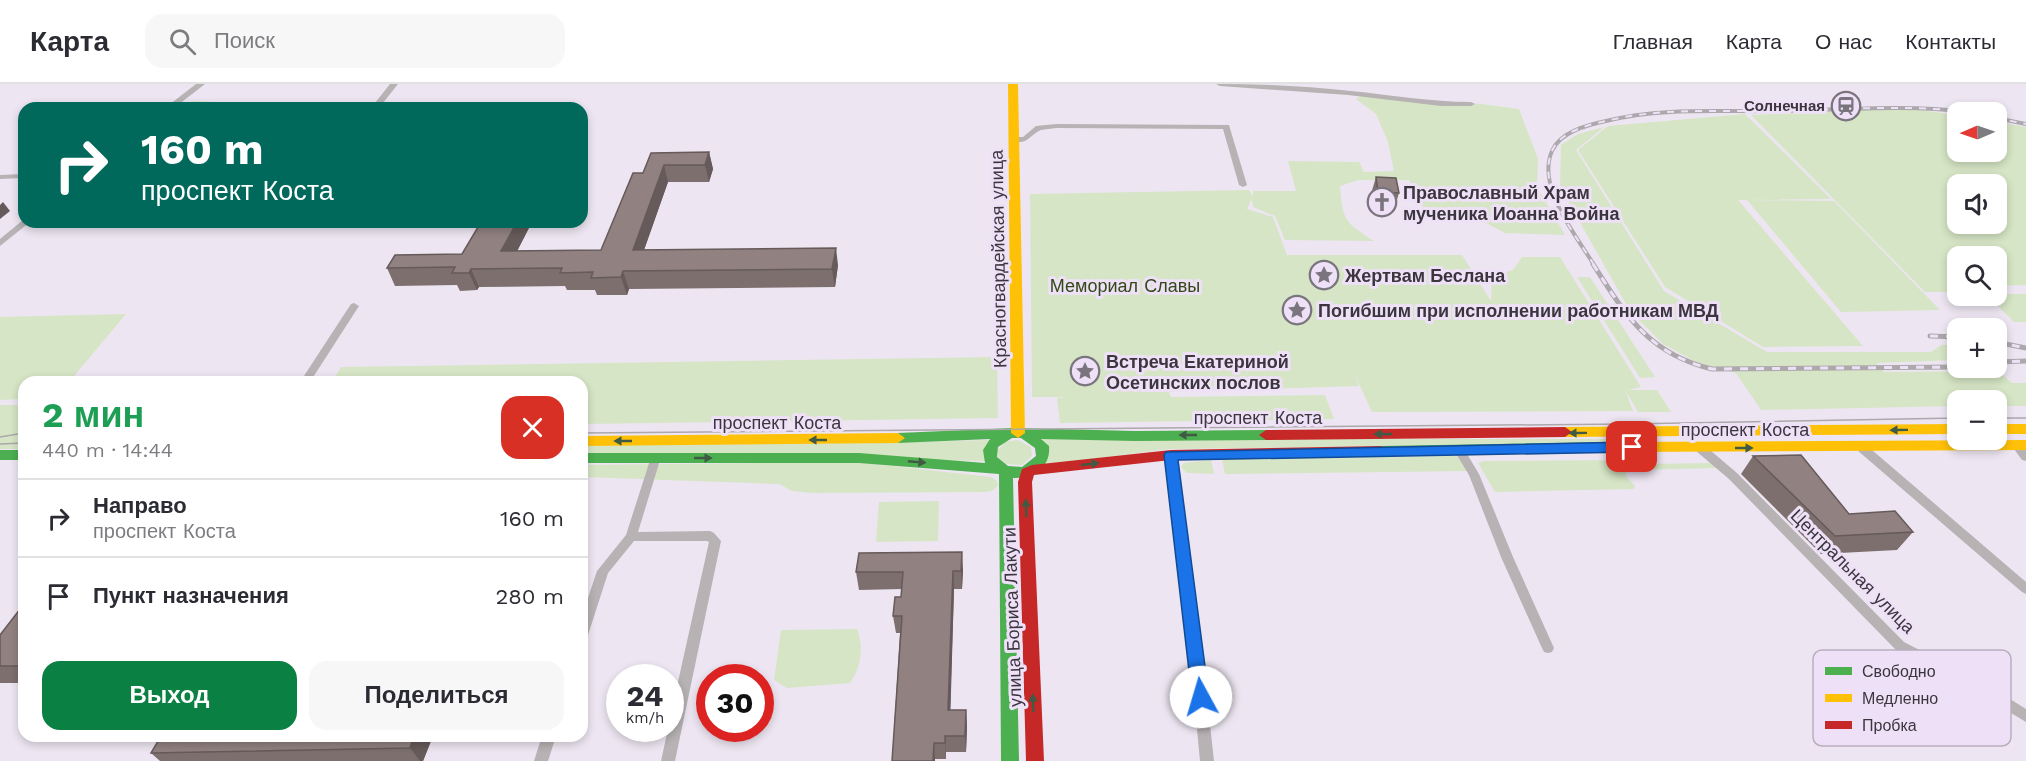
<!DOCTYPE html>
<html lang="ru">
<meta charset="utf-8">
<style>
:root{--surface:#fff;--page:#f7f7f7;--text:#2b2b33;--muted:#7c7c81;--line:#e1e1e2;--accent:#0b8043}
body{margin:0;font-family:"Work Sans",sans-serif;background:var(--page);color:var(--text);height:100vh;display:flex;flex-direction:column;font-size:22px;white-space:nowrap}
*{box-sizing:border-box;margin:0}
p{font-size:20px;color:var(--muted)}
.icon{flex:none;width:33px;height:33px;fill:none;stroke:currentColor;stroke-width:2;stroke-linecap:round;stroke-linejoin:round}
.map{position:relative;flex:1;overflow:hidden}
.drawer{position:absolute;left:18px;top:292px;width:570px;height:366px;display:flex;flex-direction:column;background:var(--surface);border-radius:18px;box-shadow:0 3px 9px #0003}
.drawer>*{flex:none}
.banner{position:absolute;left:18px;top:18px;width:570px;height:126px;border-radius:18px;box-shadow:0 3px 9px #0003;background:#00695c;color:#fff;overflow:hidden}
.needle{width:39px;rotate:268deg}
.controls{position:absolute;left:1947px;top:18px;display:grid;gap:12px}
.controls a{display:grid;place-items:center;width:60px;height:60px;border-radius:12px;background:var(--surface);box-shadow:0 3px 9px #0003;font-size:30px}
.speed{position:absolute;left:606px;top:580px;display:flex;gap:12px;font-size:30px;font-weight:700;text-align:center}
.speed>*{display:grid;place-content:center;width:78px;height:78px;border-radius:50%;background:var(--surface);box-shadow:0 3px 9px #0003;line-height:1}
.speed small{font-size:15px;font-weight:400}
.speed .limit{border:9px solid #d22;background:#fff;color:#111}
.pin{position:absolute;display:grid;place-items:center;width:51px;height:51px;color:#fff;margin:-26px;border-radius:12px;box-shadow:0 3px 9px #0006}
.me{position:absolute;width:66px;margin:-33px;rotate:354deg;stroke-linejoin:round;filter:drop-shadow(0 0 4px #0008)}
.turn{display:flex;align-items:center;gap:21px;height:126px;padding:0 24px;font-size:27px}
.turn .icon{width:78px;height:78px;stroke-width:2.5}
.turn b{display:block;font-size:42px;line-height:51px}
.round{display:grid;place-items:center;flex:none;width:63px;height:63px;border-radius:18px;background:var(--page)}
.headline{display:flex;align-items:center;justify-content:space-between;height:102px;padding:0 24px}
h1{font-size:36px;font-weight:700;line-height:45px;color:#1e9e55}
.primary-button{display:flex;gap:12px;margin-top:auto;padding:12px 24px}
.primary-button a{flex:1;height:69px;border-radius:18px;background:var(--accent);color:#fff;font-size:24px;font-weight:700;line-height:69px;text-align:center}
.primary-button a+a{background:var(--page);color:var(--text)}
ul{padding:0;list-style:none}
li{display:flex;align-items:center;gap:18px;height:78px;padding:0 24px;border-top:2px solid var(--line)}
li div{flex:1}
li b{display:block;font-size:22px}
li em{font-style:normal}
header{display:flex;align-items:center;gap:36px;box-sizing:border-box;height:84px;padding:0 30px;background:var(--surface);border-bottom:2px solid var(--line)}
header strong{font-size:28px}
nav{display:flex;gap:33px;margin-inline-start:auto;font-size:21px}
.search{width:420px;height:54px;background:var(--page);display:flex;align-items:center;gap:15px;box-sizing:border-box;padding:0 21px;border-radius:18px;color:var(--muted);font-size:22px}
.map>svg:first-child{display:block}
.green{fill:#d6e5c5;fill-rule:evenodd}
.lines{fill:none;stroke-linecap:round;stroke-linejoin:round}
.street{fill:#b7b2b3;fill-rule:evenodd}
.fast{fill:#4caf50;fill-rule:evenodd}
.slow{fill:#ffc107;fill-rule:evenodd}
.jam{fill:#c62828;fill-rule:evenodd}
.tram{stroke:#aca8ac;stroke-width:1.5}
.rail-far1-casing{stroke:#aca8ac;stroke-width:4}
.rail-casing{stroke:#aca8ac;stroke-width:5}
.rail-far1{stroke:#eee1f7;stroke-width:2;stroke-dasharray:7;stroke-linecap:butt}
.rail{stroke:#eee1f7;stroke-width:3;stroke-dasharray:8;stroke-linecap:butt}
.wall{fill:#7d6f6e}
.shaded-wall{fill:#665a5a}
.building{fill:#918180;stroke:#665a5a;stroke-width:1.5}
.oneway{fill:#405a43}
.route{fill:#1a73e8;stroke:#114b97;stroke-width:1.5}
.labels{text-anchor:middle;dominant-baseline:central;stroke-width:6;stroke-linejoin:round;paint-order:stroke}
.far-poi-label{font-size:15px;font-weight:bold;fill:#3b363e;stroke:#eee1f7;text-anchor:end}
.poi-label{font-size:18px;font-weight:bold;fill:#3b363e;stroke:#eee1f7;text-anchor:start}
.street-label{font-size:18px;fill:#3b363e;stroke:#eee1f7}
.park-label{font-size:18px;fill:#334816;stroke:#eee1f7}
.key{fill:#eee1f7;stroke:#b8aec0;stroke-width:1.5}
.key-label{font-size:16px;fill:#3b363e}
</style>
<header>
<strong>Карта</strong>
<div class="search"><svg class="icon" aria-label="search" viewBox="0 0 24 24"><circle cx="10" cy="10" r="6"/><path d="M15 15l6 6"/></svg>Поиск</div>
<nav><a>Главная</a><a>Карта</a><a>О нас</a><a>Контакты</a></nav>
</header>
<div class="map">
<svg width="2026" height="677" viewBox="0 0 2026 677">
<rect width="100%" height="100%" fill="#ede6f2"/>
<!-- green -->
<path class="green" d="M1360 12 1481 20 1519 25 1538 75 1537 103 1565 151 1505 149 1486 139 1428 133 1409 96H1358L1340 102C1343 138 1345 138 1374 157L1285 156 1275 132 1253 123 1252 114 1247 125 1273 133 1287 171H1462L1491 217 1492 192 1513 186 1522 173H1560L1641 303 1628 306H1657L1671 328H1638L1625 306 1633 327 1372 328 1355 291 1359 302 1169 308 1171 313 1325 311 1334 335 1060 339 1057 314 1067 313H1032L1030 110 1249 106 1253 113V107H1296L1288 77 1359 78 1364 88 1394 87 1388 58 1376 30 1356 15Z
M192 17 297 21 294 24H182Z
M1905 24 1957 31 1958 68H1996L1997 38 2026 43V201L1997 202 1996 172H1958L1957 208H1925L1751 31ZM1958 100H1996V140H1958Z
M1745 30 1831 115 1738 116 1863 262 1763 263 1665 203 1578 66 1608 42Z
M1604 43 1576 66 1664 207 1767 268H1931L1941 261H1957V276L1876 279 1884 288 1998 287 2012 299H2026V322H1997L1996 316H1958L1957 322 1761 326 1736 289 1696 278 1663 260 1630 227 1560 103 1561 61 1578 50Z
M1747 116 1834 117 1940 226 1841 228Z
M1590 193 1655 293 1640 294 1577 193Z
M1997 210H2026V238H2014L1988 212Z
M126 230 69 298H24V315L0 316V233Z
M997 273 998 334 582 340V298H332L341 283Z
M0 321H24V365H0Z
M1042 355H1617L1619 359 1169 365 1044 381Z
M989 356 985 377 582 369V361L875 359Z
M1018 356 1031 363 1032 372 1022 381 1006 380 998 373V366L1005 358Z
M1454 372 1460 373 1468 387 1225 390 1222 375Z
M1211 376 1214 390 1187 389 1181 383 1184 379Z
M1636 376 1642 380 1713 379 1719 384 1628 386 1625 391 1635 402 1634 405 1495 408 1478 379 1483 377Z
M857 378 991 393 996 396 998 401 993 406 987 408 812 409 792 407 779 400 582 393V381Z
M939 417 938 457 876 458 879 418Z
M857 545C864 562 861 584 850 599L787 604 774 596 781 546Z"/>
<g class="lines">
<!-- street -->
<path class="street" d="M196 0H205L174 24H165Z
M390 0H398L379 24H371Z
M1216 0C1261 0 1306 2 1351 7 1391 11 1431 18 1471 18L1475 20 1471 22H1441L1348 11 1220 2Z
M1056 40 1229 41 1247 101 1243 103 1239 101 1223 45 1056 44C1052 45 1045 45 1041 46 1029 51 1026 64 1010 55L1014 53H1023L1036 42Z
M24 90V94L0 95V91Z
M23 136 24 138H30L0 162V155Z
M354 219 359 222 310 298H300L351 220Z
M2016 357 2020 358 2026 366V377L2022 376 2011 361Z
M1861 359 1865 360 2026 498V510L2022 508 1857 366 1856 363Z
M1700 360 1704 361 1737 389 1904 558 1991 603 2026 625V638L1981 611 1896 566 1729 395 1696 367 1695 364Z
M1460 364 1464 365 1479 390 1513 473 1554 564 1552 568 1548 569 1544 568 1542 564 1501 473 1469 391 1455 368Z
M1171 367 1175 368 1176 371 1200 550 1214 677H1200L1188 550 1166 371 1167 368Z
M656 369 660 370 661 373 638 448 710 447 714 449 721 457 675 677H661L668 645H670V634L709 458 707 457H634L608 489 588 551 586 555 582 556V532L597 487 626 451 651 373 652 370Z
M542 652H556L548 677H534Z"/>
<!-- fast -->
<path class="fast" d="M1013 344 1135 347 1266 346 1273 351 1266 356 1135 357 1041 355 1049 362C1051 383 1034 395 1013 394L1019 677H1001L999 390 859 379H582V369H859L985 379 983 366 990 355 898 359 891 354 898 349ZM1012 354H1021L1035 364 1036 372 1022 383 1008 382 997 373 998 363Z
M1618 358 1625 363 1618 368 1381 372 1374 367 1381 362Z
M0 366H24V376H0Z"/>
<!-- slow -->
<path class="slow" d="M1008 0H1018L1025 349 1018 354 1011 349Z
M1958 340V350L1565 353 1558 348 1565 343Z
M1996 340H2026V350H1996Z
M898 349 905 354 898 359 582 362V352Z
M2026 356V366L1618 368 1611 363 1618 358Z"/>
<!-- jam -->
<path class="jam" d="M1565 343 1572 348 1565 353 1266 356 1259 351 1266 346Z
M1381 362 1388 367 1381 372 1171 376 1034 391 1032 398 1044 677H1026L1018 398 1022 385 1032 381 1171 366Z"/>
<!-- tram -->
<path class="tram" d="M1996 334H2026
M582 349 1626 340 1958 334
M0 353 24 349
M0 360 24 359"/>
<!-- rail-far1 casing -->
<g class="rail-far1-casing">
<path id="rail-far1" d="M1996 34 2026 40
M1594 181C1576 151 1536 103 1552 67 1560 48 1587 41 1606 37 1661 23 1721 28 1778 27 1842 26 1904 20 1968 28"/>
</g>
<!-- rail casing -->
<g class="rail-casing">
<path id="rail" d="M1593 180C1626 232 1649 270 1712 285L1958 283
M1930 252 1958 253
M1996 258 2026 264
M1996 278 2026 277"/>
</g>
<!-- rail-far1 -->
<use href="#rail-far1" class="rail-far1"/>
<!-- rail -->
<use href="#rail" class="rail"/>
</g>
<!-- wall -->
<path class="wall" d="M709 68 713 85 709 98H668L644 166 838 181 835 203 629 205 627 211H597L595 206H567L565 202 479 203 477 206 460 207 457 201 395 202 387 184 462 170 481 138H532L517 167 601 166 643 89 651 69Z
M1376 93 1399 109 1394 126 1374 125 1371 110Z
M108 138H131L125 143 111 142Z
M1753 372 1849 430 1913 448 1897 466 1821 470 1741 390Z
M963 485 962 505H954L950 626H966L967 643 966 668H946V675H935V677H892L900 549H896L893 532 901 513 902 505 859 506 856 488Z
M24 520V599H0V551Z
M433 652 423 677H160L151 669Z"/>
<!-- shaded-wall -->
<path class="shaded-wall" d="M709 68 713 85 709 98 705 81Z
M664 81 668 98 638 183 633 166Z
M3 118 10 127 0 135V121Z
M121 138H131L125 143Z
M517 138H532L508 185 501 167Z
M836 164 838 181 835 203 832 185Z
M471 185 479 203 477 206 469 189Z
M623 187 629 205 627 211 621 193Z
M962 468 963 485 962 505 961 487Z
M953 487 954 505 950 643 948 626Z
M966 626 967 643 966 668 965 652Z
M414 652H433L423 677H420L410 664Z
M945 652 946 668V675L945 659Z
M934 659 935 677H933Z"/>
<!-- building -->
<path class="building" d="M310 23H328L327 24H309Z
M709 68 705 81H664L633 166 836 164 832 185 623 187 621 193 591 194 593 188 560 189 562 184 471 185 469 189H452L455 183 387 184 395 171 462 170 481 138H517L501 167 601 166 633 89H643L651 69Z
M1376 93 1396 94 1399 109 1378 108Z
M1801 371 1849 430 1895 427 1913 448 1835 452 1753 372Z
M962 468 961 487H953L948 626H966L965 652H945V659H934L933 677H892L902 532H893L895 513H901L903 488H856L859 469Z
M24 520V582H0V551Z
M161 652H414L410 664 151 669Z"/>
<!-- one-way arrows -->
<defs><path id="oneway-solid" d="M-6-.8H1V-3.2L6.5 0L1 3.2V.8H-6Z" transform="scale(1.5)"/></defs>
<g class="oneway">
<use href="#oneway-solid" transform="translate(1899 346) rotate(179)"/>
<use href="#oneway-solid" transform="translate(1578 349) rotate(179)"/>
<use href="#oneway-solid" transform="translate(1383 350) rotate(180)"/>
<use href="#oneway-solid" transform="translate(1188 351) rotate(180)"/>
<use href="#oneway-solid" transform="translate(818 356) rotate(180)"/>
<use href="#oneway-solid" transform="translate(623 357) rotate(180)"/>
<use href="#oneway-solid" transform="translate(1744 364)"/>
<use href="#oneway-solid" transform="translate(703 374)"/>
<use href="#oneway-solid" transform="translate(917 378) rotate(5)"/>
<use href="#oneway-solid" transform="translate(1090 380) rotate(-6)"/>
<use href="#oneway-solid" transform="translate(1026 424) rotate(-92)"/>
<use href="#oneway-solid" transform="translate(1033 619) rotate(-92)"/>
</g>
<!-- route -->
<path class="route" d="M1632 358 1639 363 1632 368 1178 376 1209 613 1207 619 1201 621 1195 619 1192 613 1164 371 1166 368Z"/>
<!-- icons -->
<defs>
<g id="station-ring" transform="scale(1.5)"><circle r="9.5" fill="#eee1f7" stroke="#79747d" stroke-width="1.5"/><path d="M-3-6H3Q5-6 5-4V2Q5 4 3 4L4.5 6H3L1.5 4h-3L-3 6H-4.5L-3 4Q-5 4-5 2V-4Q-5-6-3-6ZM-3.5-4v3h7v-3ZM-3.5 1v1.5H-2V1ZM2 1v1.5H3.5V1Z" fill="#79747d"/></g>
<g id="church-ring" transform="scale(1.5)"><circle r="9.5" fill="#eee1f7" stroke="#79747d" stroke-width="1.5"/><path d="M-1.2-6h2.4v3.5h3.3v2.4h-3.3V6h-2.4V-.1h-3.3v-2.4h3.3Z" fill="#79747d"/></g>
<g id="sight-ring" transform="scale(1.5)"><circle r="9.5" fill="#eee1f7" stroke="#79747d" stroke-width="1.5"/><path d="M0-6L1.8-2.2L6-1.7L2.9 1.2L3.7 5.4L0 3.3L-3.7 5.4L-2.9 1.2L-6-1.7L-1.8-2.2Z" fill="#79747d"/></g>
</defs>
<g fill-rule="evenodd">
<use href="#station-ring" x="1846" y="22"/>
<use href="#church-ring" x="1382" y="118"/>
<use href="#sight-ring" x="1324" y="191"/>
<use href="#sight-ring" x="1297" y="226"/>
<use href="#sight-ring" x="1085" y="287"/>
</g>
<g class="labels">
<!-- far-poi labels -->
<g class="far-poi-label">
<text x="1825" y="22">Солнечная</text>
</g>
<!-- poi labels -->
<g class="poi-label">
<text x="1403" y="108">Православный Храм<tspan x="1403" dy="21">мученика Иоанна Война</tspan></text>
<text x="1345" y="191">Жертвам Беслана</text>
<text x="1318" y="226">Погибшим при исполнении работникам МВД</text>
<text x="1106" y="277">Встреча Екатериной<tspan x="1106" dy="21">Осетинских послов</tspan></text>
</g>
<!-- street labels -->
<g class="street-label">
<text transform="translate(998 175) rotate(-91)">Красногвардейская улица</text>
<text x="1258" y="333">проспект Коста</text>
<text x="777" y="338">проспект Коста</text>
<text x="1745" y="345">проспект Коста</text>
<text transform="translate(1853 487) rotate(45)">Центральная улица</text>
<text transform="translate(1012 533) rotate(-92)">улица Бориса Лакути</text>
</g>
<!-- park labels -->
<g class="park-label">
<text x="1125" y="201">Мемориал Славы</text>
</g>
</g>
<!-- legend -->
<rect x="1813" y="566" width="198" height="96" rx="9" class="key"/>
<rect x="1825" y="583" width="27" height="8" fill="#4caf50"/>
<rect x="1825" y="610" width="27" height="8" fill="#ffc107"/>
<rect x="1825" y="637" width="27" height="8" fill="#c62828"/>
<g class="key-label">
<text x="1862" y="593">Свободно</text>
<text x="1862" y="620">Медленно</text>
<text x="1862" y="647">Пробка</text>
</g>
</svg>
<div class="controls">
<a><svg class="needle" viewBox="-14 -14 28 28"><path d="M0-13l5 13h-10z" fill="#e53935"/><path d="M0 13l5-13h-10z" fill="#7c7c81"/></svg></a>
<a><svg class="icon" aria-label="sound" viewBox="0 0 24 24"><path d="M4 9h4l5-4v14l-5-4H4zM17 9q2 3 0 6"/></svg></a>
<a><svg class="icon" aria-label="search" viewBox="0 0 24 24"><circle cx="10" cy="10" r="6"/><path d="M15 15l6 6"/></svg></a>
<a>+</a>
<a>−</a>
</div>
<div class="speed"><div>24<small>km/h</small></div><div class="limit">30</div></div>
<div class="pin" style="left:1632px;top:363px;background:#d93025"><svg class="icon" aria-label="arrive" viewBox="0 0 24 24"><path d="M6 21V4h12l-3 4 3 4H6"/></svg></div>
<svg class="me" style="left:1201px;top:613px" viewBox="-20 -20 40 40"><circle r="19" fill="#fff"/><path d="M0-13L10 11 0 6-10 11z" fill="#1a73e8"/></svg>
<div class="banner">
<div class="turn"><svg class="icon" aria-label="right" viewBox="0 0 24 24"><path d="M7 20v-9h11M14 6l5 5-5 5"/></svg><div><b>160 m</b>проспект Коста</div></div>
</div>
<section class="drawer">
<div class="headline"><div><h1>2 мин</h1><p>440 m · 14:44</p></div><a class="round" style="background:#d93025;color:#fff"><svg class="icon" aria-label="close" viewBox="0 0 24 24"><path d="M6 6l12 12M18 6L6 18"/></svg></a></div>
<ul>
<li><svg class="icon" aria-label="right" viewBox="0 0 24 24"><path d="M7 20v-9h11M14 6l5 5-5 5"/></svg><div><b>Направо</b><p>проспект Коста</p></div><em>160 m</em></li>
<li><svg class="icon" aria-label="arrive" viewBox="0 0 24 24"><path d="M6 21V4h12l-3 4 3 4H6"/></svg><div><b>Пункт назначения</b></div><em>280 m</em></li>
</ul>
<div class="primary-button"><a>Выход</a><a>Поделиться</a></div>
</section>
</div>
